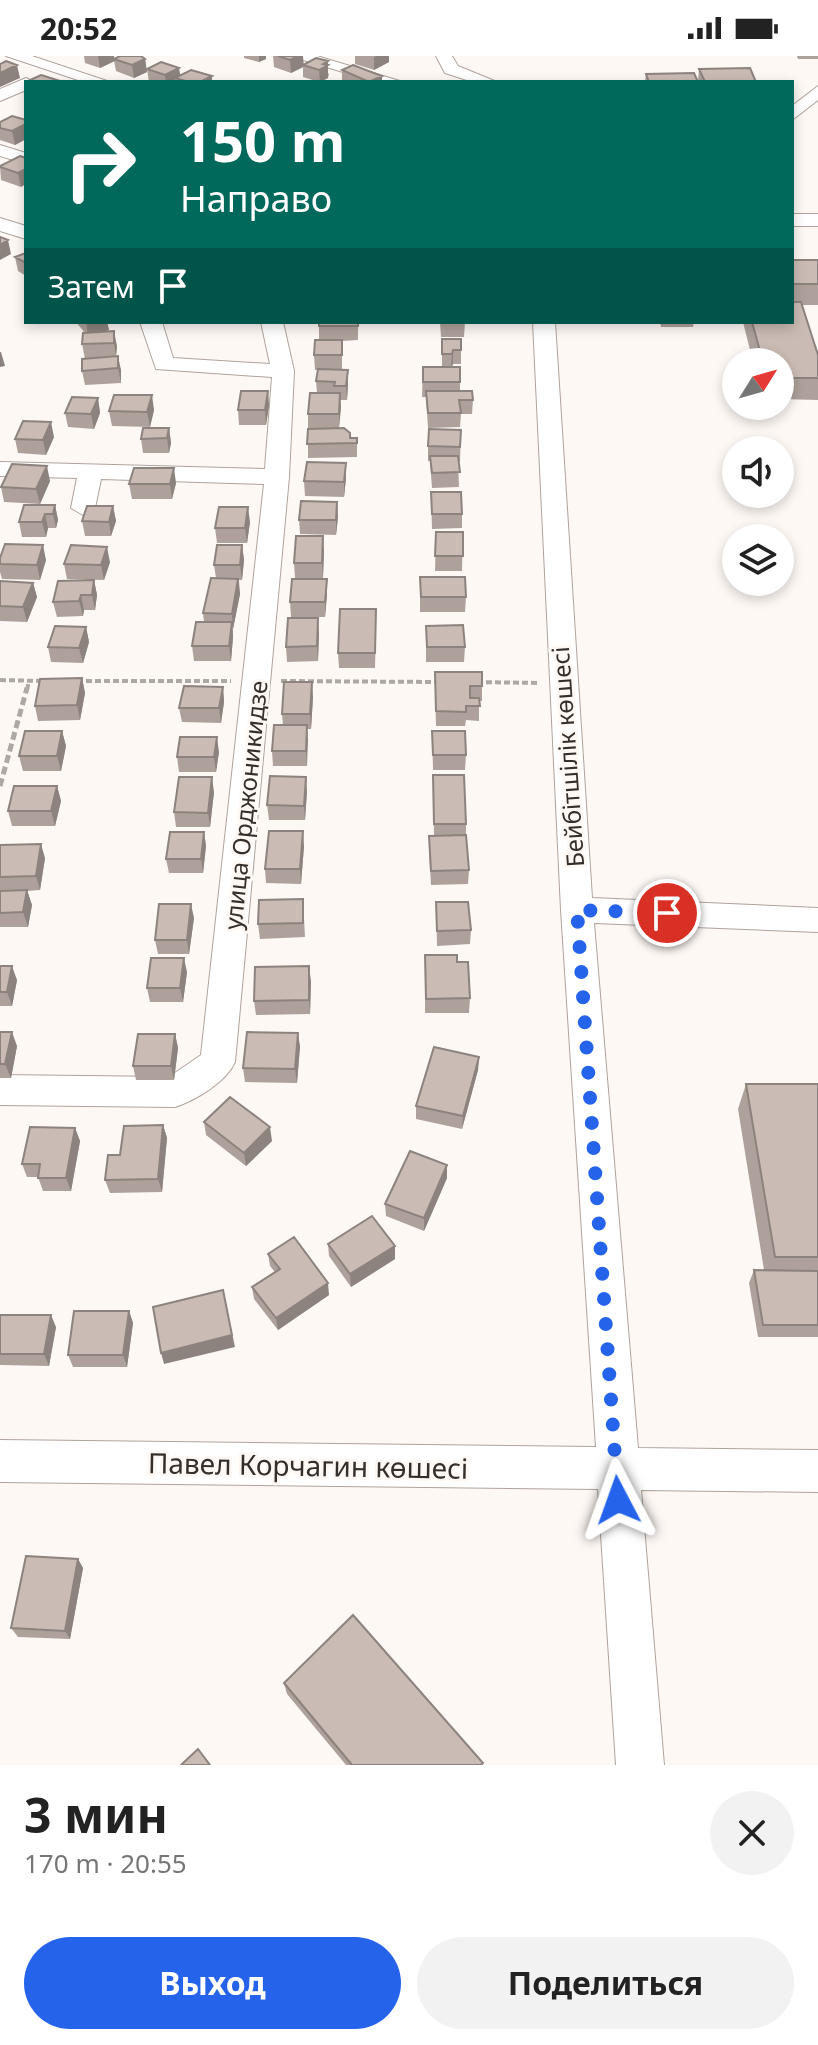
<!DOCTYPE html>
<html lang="ru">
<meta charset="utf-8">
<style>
:root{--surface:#fff;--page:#f2f2f2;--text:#222;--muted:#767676;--accent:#2563eb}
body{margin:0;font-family:"Noto Sans",sans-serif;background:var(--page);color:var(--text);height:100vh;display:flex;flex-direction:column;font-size:30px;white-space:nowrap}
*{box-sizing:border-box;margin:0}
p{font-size:26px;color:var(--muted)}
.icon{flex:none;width:44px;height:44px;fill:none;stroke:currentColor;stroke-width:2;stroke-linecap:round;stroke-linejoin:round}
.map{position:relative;height:1709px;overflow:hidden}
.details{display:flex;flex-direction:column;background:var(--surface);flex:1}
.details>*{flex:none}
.banner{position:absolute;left:24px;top:24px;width:770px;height:244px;border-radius:0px;box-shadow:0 4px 12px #0003;background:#00695c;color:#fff;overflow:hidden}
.needle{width:52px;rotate:53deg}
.controls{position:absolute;left:722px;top:292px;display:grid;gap:16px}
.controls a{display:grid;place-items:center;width:72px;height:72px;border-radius:50%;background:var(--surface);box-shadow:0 4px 12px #0003;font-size:40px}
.pin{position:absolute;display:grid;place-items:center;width:68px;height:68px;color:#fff;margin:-34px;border:4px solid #fff;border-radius:50%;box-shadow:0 2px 8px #0007}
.me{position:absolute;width:88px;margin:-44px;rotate:356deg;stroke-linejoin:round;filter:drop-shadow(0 0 6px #0008)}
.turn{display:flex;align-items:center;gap:28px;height:168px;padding:0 24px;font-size:36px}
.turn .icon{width:104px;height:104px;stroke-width:2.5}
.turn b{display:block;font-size:56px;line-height:68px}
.then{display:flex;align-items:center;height:76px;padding:0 24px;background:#0003;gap:16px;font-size:30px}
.round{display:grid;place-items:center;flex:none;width:84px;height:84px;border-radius:42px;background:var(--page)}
.head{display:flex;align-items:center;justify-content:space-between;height:136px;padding:0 24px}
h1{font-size:48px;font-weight:700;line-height:60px}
.cta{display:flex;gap:16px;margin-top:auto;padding:16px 24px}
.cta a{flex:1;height:92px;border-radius:48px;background:var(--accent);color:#fff;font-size:32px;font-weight:700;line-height:92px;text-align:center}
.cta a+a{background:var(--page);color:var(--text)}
.status{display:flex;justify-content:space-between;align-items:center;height:56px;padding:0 40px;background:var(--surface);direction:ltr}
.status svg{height:22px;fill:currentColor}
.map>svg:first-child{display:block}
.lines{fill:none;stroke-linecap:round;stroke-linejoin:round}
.minor-casing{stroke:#b0a29b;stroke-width:2}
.path-far1{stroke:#aea8a5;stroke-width:4;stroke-dasharray:6 3;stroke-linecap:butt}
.path{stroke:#aea8a5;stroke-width:5;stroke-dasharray:8 4;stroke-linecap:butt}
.minor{fill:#fff;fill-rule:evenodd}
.wall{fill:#aea19b}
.shaded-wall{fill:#8d837e}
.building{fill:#cabbb4;stroke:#8d837e;stroke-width:2}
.route{stroke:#2563eb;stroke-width:14;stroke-dasharray:0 25.2}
.labels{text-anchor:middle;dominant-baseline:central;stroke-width:6;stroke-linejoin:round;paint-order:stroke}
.street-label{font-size:24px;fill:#352f2c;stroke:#fef8f5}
.near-street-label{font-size:28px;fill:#352f2c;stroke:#fef8f5}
</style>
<div class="status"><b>20:52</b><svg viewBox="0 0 49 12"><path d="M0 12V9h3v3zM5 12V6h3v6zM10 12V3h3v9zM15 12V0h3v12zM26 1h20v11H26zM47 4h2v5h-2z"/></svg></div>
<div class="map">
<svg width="818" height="1709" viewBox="0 0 818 1709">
<rect width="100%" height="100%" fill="#fef8f5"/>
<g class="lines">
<!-- minor casing -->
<g class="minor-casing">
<path id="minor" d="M6 0H32L110 26H84Z
M290 0H317L403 26H376Z
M436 0H452L458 10 497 26H473L445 17Z
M26 22 34 26H26V34L0 45V33Z
M818 30V44L792 64V50Z
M0 89 26 97V108L0 100Z
M792 158H818V170H792Z
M0 162 26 170V183L0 175Z
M140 266H162L173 302 270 308 261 266H283L294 315 289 421 235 1006C226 1026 196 1044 175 1051L0 1049V1019L169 1021 201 999 264 428 101 423 95 452 83 459 71 452 77 422 0 420V406L265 413 272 321 156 313Z
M533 266H555L592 842 818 852V876L594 867 638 1392 818 1394V1436L641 1434 664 1709H616L598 1433 0 1426V1384L596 1391 561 854Z"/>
</g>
<!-- path-far1 -->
<path class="path-far1" d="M0 624 43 625
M77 625H231
M281 625 439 626
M477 626 539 627
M27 634 29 625"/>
<!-- path -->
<path class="path" d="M0 730 27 632"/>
<!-- minor -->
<use href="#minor" class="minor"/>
</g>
<!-- wall -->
<path class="wall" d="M84 0H114V3H145L147 16 134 22 116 15 114 5 100 12 85 7Z
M244 0H266V3L259 6 244 2Z
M273 0H303L304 8 316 2 329 18 328 22 319 26 303 21V11L291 17 274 11Z
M355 0H389V6L374 14 355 8Z
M797 0H818V3H798Z
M147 13 180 19 212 26H149Z
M699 13 756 26H645L646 18 698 25Z
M342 14 382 26H342Z
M26 64V84V83L15 89 0 84V66Z
M26 102 21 131 1 124 0 110Z
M26 197V220L18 215 15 201Z
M792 204H818V249H802L818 299V344L780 343V306H753L743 266H792Z
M76 266H107L109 274 103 276 117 290 116 300 121 314V327L85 329 82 315 85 303 82 288 85 277Z
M319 266H358V284L342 285V314L348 328 347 344H340L339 372 350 382H357V401L308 402V358L317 337 316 325 318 314H315L314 299 319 284Z
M440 266H465L464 281H441Z
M660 266H694L693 271H661Z
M442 283 461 294V308H453L452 311H460V335L473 344 472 358H461L460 371 428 372 426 341H422L423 311H442Z
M268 335 269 350 266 369H239L238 354Z
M98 342 100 357 94 373 68 371 65 357Z
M154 354 150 371 112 370 109 355Z
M169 372 171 387 169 397H143L141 383Z
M461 374 460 406H458L459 431 432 432 430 405H428V390Z
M54 381 46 399 18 397 15 383Z
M346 407V422L344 441 305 440 304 425Z
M50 425 40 448 4 446 1 431Z
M176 427 172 443H132L129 428Z
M431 436 462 458V472L432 473Z
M337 446 338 461 336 479 300 478 299 464Z
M55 449 58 464 56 472H48L46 481H22L19 466Z
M113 450 116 465 111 480H85L82 465Z
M250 466 247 487H217L215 472Z
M436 476H463L462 515H435Z
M242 489 244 504 242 524H239L240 538 233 573V581L231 605H194L192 590 204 566 203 557 216 522 214 509Z
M324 495 323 522H295L294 507Z
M0 502 46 504 40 524 2 523 0 516Z
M110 506 104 524 67 523 64 508Z
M420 521 466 541 465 556H420Z
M94 524 97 539 95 554H84L83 560 57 561 53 546Z
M0 525 33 527 37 541 27 566 0 565Z
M327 538 325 561H291L290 546Z
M376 568 375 612H339L338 597Z
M426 570 465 591 464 606H426Z
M86 571 89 586 83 607 51 606 48 591Z
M319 577 318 605 287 606 286 591Z
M82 622 85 637 80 664 38 665 35 650Z
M482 630V645H479V665L466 664 465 670H436L435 631Z
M223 631 224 646 221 667 182 666 179 652Z
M313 641 311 673H307V710H273L272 695 283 669 282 658Z
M62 675 66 690 61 715H23L19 700Z
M432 675 466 699 465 714H433Z
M219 696 216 716H179L177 701Z
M433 719 466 768V779L469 814 468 828 431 829 429 795V780H434Z
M57 730 61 745 55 770H12L8 755Z
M307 735 305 764H269L267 749Z
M214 736 210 771H176L174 756Z
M204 776 206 790 203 817H169L166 803Z
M0 789 45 802 40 834 27 835 32 849 28 871H0Z
M304 790 301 828 266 827 265 813Z
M303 843 305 881 260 883 258 868Z
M436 846 471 874 470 888 437 890Z
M194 862 189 898H158L155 884Z
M425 899 457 906 470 942 469 957H425Z
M0 910 17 924 12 950H0Z
M187 916 183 946H150L147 932Z
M311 925 310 958 256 959 254 945Z
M0 976 17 990 11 1022H0Z
M175 978 178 992 174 1024H136L133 1010Z
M300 990 297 1027 245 1026 243 1012Z
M479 1001 478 1014 462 1073 416 1063V1050Z
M746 1028H818V1281H758L749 1227 754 1214H764L738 1053Z
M204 1066 272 1085 246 1110 206 1079Z
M163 1069 167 1082 162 1136 110 1137 105 1124 120 1099Z
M75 1072 80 1085 71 1135H43L38 1121H27L22 1108Z
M447 1122 424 1175 386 1160 385 1148Z
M328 1188 395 1203 351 1231 329 1200Z
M268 1198 329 1239 278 1274 254 1243 252 1231 275 1216 270 1210Z
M129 1255 133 1267 127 1311H73L68 1299Z
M0 1259 56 1271 49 1310 0 1309Z
M78 1503 83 1512 70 1583 18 1581 11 1572Z
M284 1627 482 1709H346L287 1638Z"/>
<!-- shaded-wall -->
<path class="shaded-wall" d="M98 0H114L115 5 100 12Z
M259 0H266V3L259 6Z
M298 0H303V11L291 17 290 4Z
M376 0H389V6L374 14V1Z
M145 3 147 16 134 22 132 9Z
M328 5V22L320 26 319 14 323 8Z
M17 9 20 22 0 31V17Z
M179 12 181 23 175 22V26H166L165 19Z
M212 20V26H200Z
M382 20V26H371Z
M26 68V83L15 89 12 75Z
M26 113V128L21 131 18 117Z
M8 184 11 198 0 204V189Z
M86 266H107L109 274 88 280Z
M114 275 117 290 116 301 114 287Z
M453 294V308L451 312 452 298Z
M0 296H1L5 310 0 311Z
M118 300 121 314V327L118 312Z
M348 314V328L347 344 346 330Z
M268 335 269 350 266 369 265 354Z
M340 337 341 352 339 372V358Z
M152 339 154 354 150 371 147 356Z
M98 342 100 357 94 373 91 358Z
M51 366 54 381 46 399 43 384Z
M169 372 171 387 169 397 167 382Z
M346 407V422L344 441V426Z
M47 410 50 425 40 448 36 433Z
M174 412 176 427 172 443 170 428Z
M337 446 338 461 336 479V464Z
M55 449 58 464 56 472 53 458Z
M113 450 116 465 111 480 109 466Z
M248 451 250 466 247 487 245 472Z
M45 458 48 472 46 481 42 466Z
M323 480 324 495 323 522 322 507Z
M43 489 46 504 40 524 37 509Z
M242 489 244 504 242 524 240 509Z
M107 491 110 506 104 524 101 509Z
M238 523 240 538 233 573 232 558Z
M327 523V538L325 561V546Z
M94 524 97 539 95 554 92 539Z
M33 527 37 541 27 566 23 551Z
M81 539 84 554 83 560 79 545Z
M318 562 319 577 318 605 317 590Z
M232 566 233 581 231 605 229 590Z
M86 571 89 586 83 607 79 592Z
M82 622 85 637 80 664 77 649Z
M312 626 313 641 311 673 310 658Z
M223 631 224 646 221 667 219 652Z
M307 669 308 684 307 710 306 695Z
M62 675 66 690 61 715 57 700Z
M217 681 219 696 216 716 214 701Z
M212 721 214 736 210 771 208 757Z
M306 721 307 735 305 764 304 750Z
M57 730 61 745 55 770 51 755Z
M303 775 304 790 301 828 300 813Z
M204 776 206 790 203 817 201 803Z
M41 788 45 802 40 834 36 820Z
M27 834 32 849 28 871 23 856Z
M191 848 194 862 189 898 187 884Z
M184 902 187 916 183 946 180 932Z
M12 910 17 924 12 950 7 936Z
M309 910 311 925 310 958 309 944Z
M12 976 17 990 11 1022 5 1008Z
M298 977 300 990 297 1027 295 1013Z
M175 978 178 992 174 1024 171 1010Z
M479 1001 478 1014 462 1073 463 1060Z
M163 1069 167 1082 162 1136 158 1123Z
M270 1071 272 1085 246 1110 244 1097Z
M75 1072 80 1085 71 1135 66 1122Z
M447 1109V1122L424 1175V1162Z
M395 1190V1203L351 1231 350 1218Z
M328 1227 329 1239 278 1274 276 1262Z
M223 1234 235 1291 164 1308 161 1297Z
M129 1255 133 1267 127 1311 123 1299Z
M51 1259 56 1271 49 1310 44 1298Z
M78 1503 83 1512 70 1583 65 1575Z"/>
<!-- building -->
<path class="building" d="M120 0H141L145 3 132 9 114 3Z
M278 0H298L290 4Z
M316 2 328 5 323 8 328 9 319 14 303 9Z
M6 5 17 9 0 17V8Z
M161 6 179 12 165 19 147 13Z
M353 9 382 20 369 26 342 14Z
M750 12 756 26H705L699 13Z
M191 14 212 20 200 26H189L175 22Z
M694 17 698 26H649L646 18Z
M41 19 60 25 26 26Z
M12 60 26 64V68L12 75 0 72V66Z
M20 100 26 102V113L18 117 0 111V110Z
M0 181 8 184 0 189Z
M26 197V207L15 201Z
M792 204H818V228H792Z
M792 246H801L818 299V322H780V306H763L752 266H792Z
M319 266H358V270H319Z
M114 275V287L82 288 83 277Z
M442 283H461V294H453L452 298H442Z
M315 284H342V299H314Z
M118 300V312L82 315V303Z
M423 311H460V326H423Z
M318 313 348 314 346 330H334L335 326 316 325Z
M241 335H268L265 354H238Z
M426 335H472L473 344H459L461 357H428Z
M310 337H340L339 358H308Z
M114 339H152L147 356 109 355Z
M72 341 98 342 91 358 65 357Z
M23 365 51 366 43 384 15 383Z
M143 372H169L167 382 141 383Z
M344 372 350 377V382H357V387L307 388 308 373Z
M429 373 461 374 460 391 428 390Z
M430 400H458L460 416 432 417Z
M307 406 346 407 344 426 304 425Z
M12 408 47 410 36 433 1 431Z
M134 412H174L170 428H129Z
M431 436H461L462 458H432Z
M301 445 337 446 336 464H299Z
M24 449H55L53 458H45L42 466H19Z
M87 450H113L109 466 82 465Z
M219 451H248L245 472H215Z
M436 476H463V500H435Z
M296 480H323L322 507H294Z
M5 488 43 489 37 509 0 508V502Z
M71 489 107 491 101 509 64 508Z
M217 489H242L240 509H214Z
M420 521H465L466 541H421Z
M211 522 238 523 232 558 203 557Z
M292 523H327L325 546H290Z
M94 524 92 539H81L79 545 53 546 58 525Z
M0 525 33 527 23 551 0 550Z
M340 553H376L375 597H338Z
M288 562H318L317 590 286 591Z
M196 566H232L229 590H192Z
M463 569 465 591H427L426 570Z
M55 570 86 571 79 592 48 591Z
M435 616H482V630H470V642H479L480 650H466V656L436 655Z
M82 622 77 649 35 650 40 623Z
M284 626H312L310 658H282Z
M184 630 223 631 219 652H179Z
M274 669H307L306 695H272Z
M25 675H62L57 700H19Z
M432 675H465L466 699H433Z
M180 681H217L214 701H177Z
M433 719H464L466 768H434Z
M270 720 306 721 304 750 267 749Z
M179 721H212L208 757 174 756Z
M14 730H57L51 755H8Z
M269 775H303L300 813H265Z
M170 776H204L201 803H166Z
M466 779 469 814 431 815 429 780Z
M41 788 36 820 0 821V789Z
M27 834 23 856 0 857V835Z
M303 843V867L258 868 259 844Z
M436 846H468L471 874 437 875Z
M159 848H191L187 884H155Z
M425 899H457V906H468L470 942 426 943Z
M151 902H184L180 932H147Z
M0 910H12L7 936H0Z
M309 910V944L254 945 255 911Z
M0 976H12L5 1008H0Z
M247 976 298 977 295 1013 243 1012Z
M138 978H175L171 1010H133Z
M434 991 479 1001 463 1060 416 1050Z
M746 1028H818V1201H775Z
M230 1041 270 1071 244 1097 204 1066Z
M163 1069 158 1123 105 1124 108 1099H120L124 1070Z
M30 1071 75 1072 66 1122H38L40 1108H22Z
M410 1095 447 1109 424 1162 385 1148Z
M372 1160 395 1190 350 1218 328 1188Z
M294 1181 328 1227 276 1262 252 1231 280 1213 268 1198Z
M754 1214 818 1215V1269H763Z
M223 1234 232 1279 161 1297 153 1251Z
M74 1255H129L123 1299H68Z
M0 1259H51L44 1298H0Z
M26 1500 78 1503 65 1575 11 1572Z
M353 1559 483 1707 481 1709H352L284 1627Z
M198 1693 210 1709H181Z"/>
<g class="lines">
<!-- route -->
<path class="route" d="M618 1444 577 854 667 857"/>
</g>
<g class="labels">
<!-- street labels -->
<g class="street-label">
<text transform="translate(567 701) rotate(-94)">Бейбітшілік көшесі</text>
<text transform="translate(245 749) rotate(-84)">улица Орджоникидзе</text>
</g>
<!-- near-street labels -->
<g class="near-street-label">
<text transform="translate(308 1409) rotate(1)">Павел Корчагин көшесі</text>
</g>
</g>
</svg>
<div class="controls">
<a><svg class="needle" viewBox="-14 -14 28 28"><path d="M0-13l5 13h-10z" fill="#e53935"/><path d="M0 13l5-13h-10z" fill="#767676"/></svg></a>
<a><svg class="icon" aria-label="sound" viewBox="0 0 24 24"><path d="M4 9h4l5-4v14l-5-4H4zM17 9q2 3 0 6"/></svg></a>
<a><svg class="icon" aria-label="layers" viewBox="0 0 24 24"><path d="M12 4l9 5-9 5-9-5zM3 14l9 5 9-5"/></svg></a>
</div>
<div class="pin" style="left:667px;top:857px;background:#d93025"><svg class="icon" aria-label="arrive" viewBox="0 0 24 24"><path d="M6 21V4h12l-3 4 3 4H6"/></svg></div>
<svg class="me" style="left:618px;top:1444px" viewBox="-20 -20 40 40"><path d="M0-17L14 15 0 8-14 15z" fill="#2563eb" stroke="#fff" stroke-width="4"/></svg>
<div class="banner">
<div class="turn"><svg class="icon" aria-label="right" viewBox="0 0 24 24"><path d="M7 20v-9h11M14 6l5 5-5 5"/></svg><div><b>150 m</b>Направо</div></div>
<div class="then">Затем<svg class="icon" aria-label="arrive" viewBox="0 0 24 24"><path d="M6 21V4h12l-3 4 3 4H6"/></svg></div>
</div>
</div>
<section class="details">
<div class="head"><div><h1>3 мин</h1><p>170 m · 20:55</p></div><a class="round"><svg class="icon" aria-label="close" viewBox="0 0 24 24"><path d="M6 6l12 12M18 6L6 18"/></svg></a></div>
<div class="cta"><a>Выход</a><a>Поделиться</a></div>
</section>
